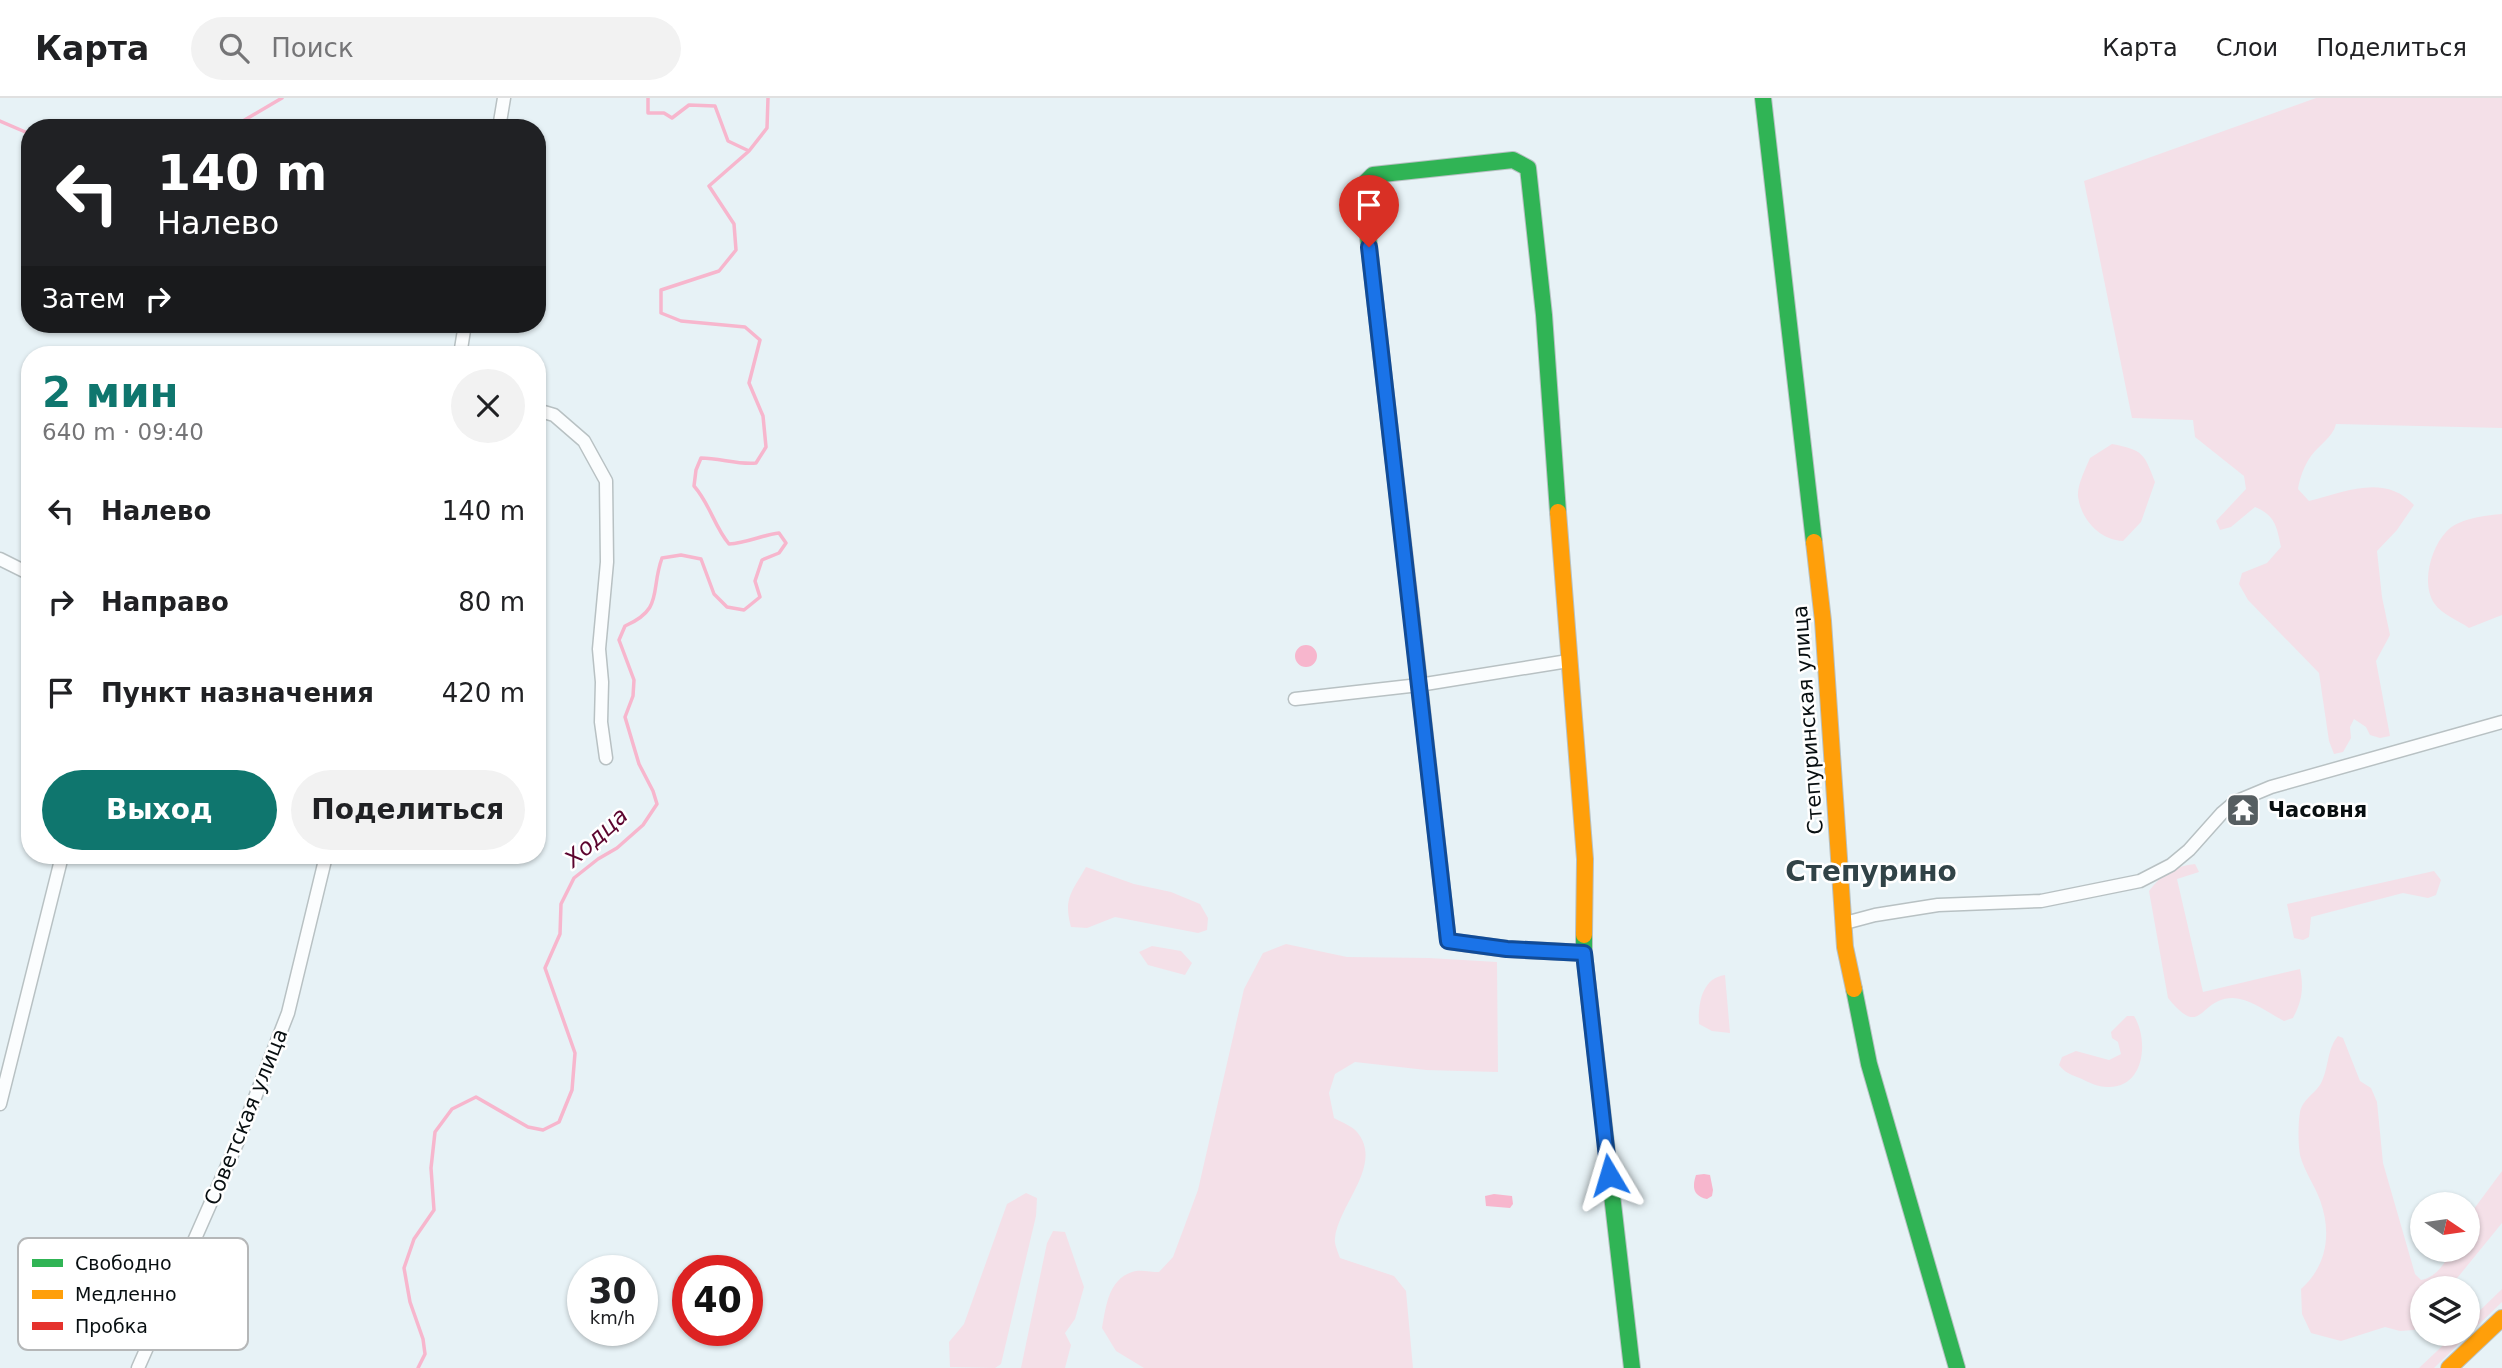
<!DOCTYPE html>
<html lang="ru">
<meta charset="utf-8">
<style>
:root{--surface:#fff;--page:#f2f2f2;--text:#202124;--muted:#757577;--line:#e0e0e0;--accent:#0f766e}
body{margin:0;font-family:"DejaVu Sans",sans-serif;background:var(--page);color:var(--text);height:100vh;display:flex;flex-direction:column;font-size:26px;white-space:nowrap}
*{box-sizing:border-box;margin:0}
p{font-size:23px;color:var(--muted)}
.icon{flex:none;width:38px;height:38px;fill:none;stroke:currentColor;stroke-width:2;stroke-linecap:round;stroke-linejoin:round}
.map{position:relative;flex:1;overflow:hidden}
.side{position:absolute;left:21px;top:248px;width:525px;height:518px;display:flex;flex-direction:column;background:var(--surface);border-radius:28px;box-shadow:0 2px 5px #0004}
.side>*{flex:none}
.hud{position:absolute;left:21px;top:21px;width:525px;height:214px;border-radius:28px;box-shadow:0 2px 5px #0004;background:#202124;color:#fff;overflow:hidden}
.needle{width:46px;rotate:103deg}
.fabs{position:absolute;left:2410px;top:1094px;display:grid;gap:14px}
.fabs a{display:grid;place-items:center;width:70px;height:70px;border-radius:50%;background:var(--surface);box-shadow:0 2px 5px #0004;font-size:35px}
.speed{position:absolute;left:567px;top:1157px;display:flex;gap:14px;font-size:35px;font-weight:700;text-align:center}
.speed>*{display:grid;place-content:center;width:91px;height:91px;border-radius:50%;background:var(--surface);box-shadow:0 2px 5px #0004;line-height:1}
.speed small{font-size:18px;font-weight:400}
.speed .limit{border:10px solid #d22;background:#fff;color:#111}
.pin{position:absolute;display:grid;place-items:center;width:60px;height:60px;color:#fff;margin:-72px -30px;border-radius:50% 50% 50% 0;rotate:-45deg;box-shadow:0 0 7px #0007}
.pin .icon{rotate:45deg}
.me{position:absolute;width:77px;margin:-38px;rotate:353deg;stroke-linejoin:round;filter:drop-shadow(0 0 5px #0008)}
.turn{display:flex;align-items:center;gap:24px;height:147px;padding:0 21px;font-size:32px}
.turn .icon{width:91px;height:91px;stroke-width:2.5}
.turn b{display:block;font-size:49px;line-height:60px}
.then{display:flex;align-items:center;height:66px;padding:0 21px;background:#0003;gap:14px;font-size:26px}
.round{display:grid;place-items:center;flex:none;width:74px;height:74px;border-radius:37px;background:var(--page)}
.head{display:flex;align-items:center;justify-content:space-between;height:119px;padding:0 21px}
h1{font-size:42px;font-weight:700;line-height:52px;color:var(--accent)}
.action{display:flex;gap:14px;margin-top:auto;padding:14px 21px}
.action a{flex:1;height:80px;border-radius:42px;background:var(--accent);color:#fff;font-size:28px;font-weight:700;line-height:80px;text-align:center}
.action a+a{background:var(--page);color:var(--text)}
ul{padding:0;list-style:none}
li{display:flex;align-items:center;gap:21px;height:91px;padding:0 21px}
li div{flex:1}
li b{display:block;font-size:26px}
li em{font-style:normal}
header{display:flex;align-items:center;gap:42px;box-sizing:border-box;height:98px;padding:0 35px;background:var(--surface);border-bottom:2px solid var(--line)}
header strong{font-size:33px}
nav{display:flex;gap:38px;margin-inline-start:auto;font-size:24px}
.search{width:490px;height:63px;background:var(--page);display:flex;align-items:center;gap:18px;box-sizing:border-box;padding:0 24px;border-radius:38px;color:var(--muted);font-size:26px}
.map>svg:first-child{display:block}
.green{fill:#f4e0e8}
.water{fill:#f7b6cd}
.lines{fill:none;stroke-linecap:round;stroke-linejoin:round}
.stream{stroke:#f7b6cd;stroke-width:3.5}
.street-casing{stroke:#b8c1c3;stroke-width:15}
.fast-casing{stroke:#b8c1c3;stroke-width:18}
.slow-casing{stroke:#b8c1c3;stroke-width:18}
.jam-casing{stroke:#b8c1c3;stroke-width:18}
.street{stroke:#fbfdfe;stroke-width:12}
.fast{stroke:#30b455;stroke-width:16}
.slow{stroke:#ff9f0a;stroke-width:16}
.jam{stroke:#e5322d;stroke-width:16}
.route-casing{stroke:#114b97;stroke-width:18}
.route{stroke:#1a73e8;stroke-width:12}
.labels{text-anchor:middle;dominant-baseline:central;stroke-width:5;stroke-linejoin:round;paint-order:stroke}
.street-label{font-size:21px;fill:#080f11;stroke:#fff}
.poi-label{font-size:21px;font-weight:bold;fill:#080f11;stroke:#fff;text-anchor:start}
.water-label{font-size:23px;font-style:italic;fill:#5c042e;stroke:#fff}
.district-label{font-size:28px;font-weight:bold;fill:#314347;stroke:#fff}
.key{fill:#fff;stroke:#b5b7b8;stroke-width:2}
.key-label{font-size:19px;fill:#080f11}
</style>
<header>
<strong>Карта</strong>
<div class="search"><svg class="icon" aria-label="search" viewBox="0 0 24 24"><circle cx="10" cy="10" r="6"/><path d="M15 15l6 6"/></svg>Поиск</div>
<nav><a>Карта</a><a>Слои</a><a>Поделиться</a></nav>
</header>
<div class="map">
<svg width="2502" height="1270" viewBox="0 0 2502 1270">
<rect width="100%" height="100%" fill="#e7f2f6"/>
<!-- green -->
<path class="green" d="M2316 0H2502V330L2336 326C2333 339 2319 347 2311 358 2304 368 2300 379 2298 391L2309 403C2344 394 2385 375 2414 407L2397 432 2377 453 2382 499 2390 537 2376 563 2390 638 2380 640 2370 637 2366 629 2354 621 2350 629 2351 640 2343 654 2334 656 2329 643 2319 575 2248 502 2239 486 2242 475 2267 465 2281 449C2277 429 2275 417 2255 409L2231 429 2220 432 2216 423 2246 391 2244 378 2195 339 2193 322 2132 320 2084 83Z
M2112 346C2143 352 2144 355 2155 384L2141 424 2123 443C2100 442 2081 422 2078 398 2077 387 2086 370 2090 360Z
M2502 416V517L2469 530C2458 522 2442 517 2434 505 2421 485 2431 450 2446 434 2457 421 2486 417 2502 416Z
M2195 766 2199 774 2177 781 2203 894 2300 871C2304 890 2302 903 2293 920L2284 923C2268 915 2251 901 2233 900 2198 900 2203 943 2168 900L2149 793C2161 777 2175 768 2195 766Z
M1086 769 1134 786 1171 794 1200 806 1208 820 1207 832 1198 835 1115 819 1087 830 1071 829C1063 800 1072 794 1086 769Z
M2434 773 2441 782 2436 797 2428 800 2403 795 2311 819 2309 839 2303 842 2294 840 2287 806Z
M1286 846 1347 859 1429 860 1497 864 1498 974 1426 972 1355 964 1335 976 1329 995 1334 1020C1341 1024 1352 1028 1357 1034 1384 1066 1339 1106 1335 1140 1334 1146 1338 1154 1340 1160L1394 1178 1406 1193 1413 1270H1144L1116 1253 1102 1230C1106 1209 1108 1182 1132 1174 1139 1171 1151 1174 1159 1174L1173 1159 1198 1092 1244 891 1263 855Z
M1152 848 1181 853 1192 865 1185 877 1148 867 1139 854Z
M1725 877 1730 935 1712 933 1699 926C1698 908 1701 880 1725 877Z
M2127 918H2134C2149 942 2145 991 2107 989 2098 989 2090 985 2082 981 2072 977 2065 975 2059 967L2062 959 2076 953 2109 962 2121 956 2118 944 2112 940 2111 934Z
M2338 938 2343 940 2360 983 2371 990 2377 1004 2383 1065 2415 1176 2421 1182C2435 1180 2446 1165 2451 1152H2468V1119L2502 1073V1125L2449 1190H2422V1222L2414 1232 2400 1233 2385 1229 2341 1243 2311 1235 2302 1216 2301 1191C2327 1168 2332 1135 2320 1102 2315 1088 2304 1073 2300 1057 2298 1046 2298 1025 2300 1014 2303 1000 2317 995 2322 983 2329 968 2327 951 2338 938Z
M1026 1095 1037 1100 1036 1118 1001 1266 995 1270 950 1269 949 1244 964 1226 1007 1106Z
M1053 1133 1065 1134 1084 1189 1075 1221 1065 1235 1071 1247 1065 1270H1021L1047 1145Z
M2502 1191V1204L2434 1270H2419L2455 1236H2468V1224Z"/>
<!-- water -->
<path class="water" d="M1295 558a11 11 0 1 1 22 0a11 11 0 1 1-22 0Z
M1704 1076 1710 1077 1713 1092 1712 1098 1707 1101C1693 1098 1692 1089 1696 1077Z
M1494 1096 1512 1098 1513 1106 1510 1110 1486 1108 1485 1098Z"/>
<g class="lines">
<!-- stream -->
<path class="stream" d="M648 0V15H664L672 20 689 7 715 8 728 43 749 53
M0 23 30 36
M231 30 282 0
M418 1270 425 1256 423 1241 410 1204 404 1170 414 1141 434 1112 431 1070 435 1034 452 1011 476 999 528 1029 543 1032 559 1024 572 992 575 955 545 870 560 836 561 806 574 780 598 761 617 750 643 727 657 706 653 693 639 666 625 619 633 598 634 582 619 542 625 528C664 511 650 493 662 460L681 457 701 461 714 496 727 509 744 512 760 499 755 483 762 462 779 455 786 445 779 435C762 437 747 445 729 446 714 428 710 406 694 388L696 372 701 360C720 360 738 367 756 365L766 349 763 318 749 285 760 242 745 229 681 223 661 215V192L719 173 736 152 734 126 709 88 749 53 767 30 768 0"/>
<!-- street casing -->
<g class="street-casing">
<path id="street" d="M499 30 504 0
M460 257 465 226
M537 312 554 317 584 343 606 383 607 464 599 551 602 584 601 624 606 660
M0 461 30 476
M1295 601 1419 587 1568 563
M1845 825 1875 817 1938 807 2041 803 2140 783 2171 767 2189 752 2222 715 2235 704 2271 689 2502 624
M0 1006 62 758
M138 1270 238 1043 288 915 326 758"/>
</g>
<!-- fast casing -->
<g class="fast-casing">
<path id="fast" d="M1763 0 1814 444
M1383 272 1363 94 1364 86 1373 77 1513 62 1528 70 1544 217 1558 414
M1584 837V855L1632 1270
M1854 891 1869 966 1957 1270"/>
</g>
<!-- slow casing -->
<g class="slow-casing">
<path id="slow" d="M1558 414 1585 761 1584 837
M1814 444 1823 523 1845 849 1854 891
M1411 513 1448 843 1507 851 1584 855
M2449 1270 2502 1220"/>
</g>
<!-- jam casing -->
<g class="jam-casing">
<path id="jam" d="M1383 272 1411 513"/>
</g>
<!-- street -->
<use href="#street" class="street"/>
<!-- fast -->
<use href="#fast" class="fast"/>
<!-- slow -->
<use href="#slow" class="slow"/>
<!-- jam -->
<use href="#jam" class="jam"/>
</g>
<g class="lines">
<!-- route casing -->
<g class="route-casing">
<path id="route" d="M1369 149 1448 843 1507 851 1584 855 1609 1077"/>
</g>
<!-- route -->
<use href="#route" class="route"/>
</g>
<!-- icons -->
<defs>
<g id="temple-square" transform="scale(1.75)"><rect x="-9" y="-9" width="18" height="18" rx="4" fill="#565e61" stroke="#fff"/><path d="M0-6L5-2H3V0L6.5 2.5H4V6H1.5V3h-3V6H-4V2.5H-6.5L-3 0V-2H-5Z" fill="#fff"/></g>
</defs>
<g fill-rule="evenodd">
<use href="#temple-square" x="2243" y="712"/>
</g>
<g class="labels">
<!-- street labels -->
<g class="street-label">
<text transform="translate(1808 622) rotate(-94)">Степуринская улица</text>
<text transform="translate(246 1019) rotate(-68)">Советская улица</text>
</g>
<!-- poi labels -->
<g class="poi-label">
<text x="2268" y="712">Часовня</text>
</g>
<!-- water labels -->
<g class="water-label">
<text transform="translate(596 739) rotate(-42)">Ходца</text>
</g>
<!-- district labels -->
<g class="district-label">
<text x="1871" y="773">Степурино</text>
</g>
</g>
<!-- legend -->
<rect x="18" y="1140" width="230" height="112" rx="10" class="key"/>
<rect x="32" y="1161" width="31" height="8" fill="#30b455"/>
<rect x="32" y="1192" width="31" height="9" fill="#ff9f0a"/>
<rect x="32" y="1224" width="31" height="8" fill="#e5322d"/>
<g class="key-label">
<text x="75" y="1172">Свободно</text>
<text x="75" y="1203">Медленно</text>
<text x="75" y="1235">Пробка</text>
</g>
</svg>
<div class="fabs">
<a><svg class="needle" viewBox="-14 -14 28 28"><path d="M0-13l5 13h-10z" fill="#e53935"/><path d="M0 13l5-13h-10z" fill="#757577"/></svg></a>
<a><svg class="icon" aria-label="layers" viewBox="0 0 24 24"><path d="M12 4l9 5-9 5-9-5zM3 14l9 5 9-5"/></svg></a>
</div>
<div class="speed"><div>30<small>km/h</small></div><div class="limit">40</div></div>
<div class="pin" style="left:1369px;top:149px;background:#d93025"><svg class="icon" aria-label="arrive" viewBox="0 0 24 24"><path d="M6 21V4h12l-3 4 3 4H6"/></svg></div>
<svg class="me" style="left:1609px;top:1077px" viewBox="-20 -20 40 40"><path d="M0-17L14 15 0 8-14 15z" fill="#1a73e8" stroke="#fff" stroke-width="4"/></svg>
<div class="hud">
<div class="turn"><svg class="icon" aria-label="left" viewBox="0 0 24 24"><path d="M17 20v-9H6M10 6l-5 5 5 5"/></svg><div><b>140 m</b>Налево</div></div>
<div class="then">Затем<svg class="icon" aria-label="right" viewBox="0 0 24 24"><path d="M7 20v-9h11M14 6l5 5-5 5"/></svg></div>
</div>
<section class="side">
<div class="head"><div><h1>2 мин</h1><p>640 m · 09:40</p></div><a class="round"><svg class="icon" aria-label="close" viewBox="0 0 24 24"><path d="M6 6l12 12M18 6L6 18"/></svg></a></div>
<ul>
<li><svg class="icon" aria-label="left" viewBox="0 0 24 24"><path d="M17 20v-9H6M10 6l-5 5 5 5"/></svg><div><b>Налево</b></div><em>140 m</em></li>
<li><svg class="icon" aria-label="right" viewBox="0 0 24 24"><path d="M7 20v-9h11M14 6l5 5-5 5"/></svg><div><b>Направо</b></div><em>80 m</em></li>
<li><svg class="icon" aria-label="arrive" viewBox="0 0 24 24"><path d="M6 21V4h12l-3 4 3 4H6"/></svg><div><b>Пункт назначения</b></div><em>420 m</em></li>
</ul>
<div class="action"><a>Выход</a><a>Поделиться</a></div>
</section>
</div>
